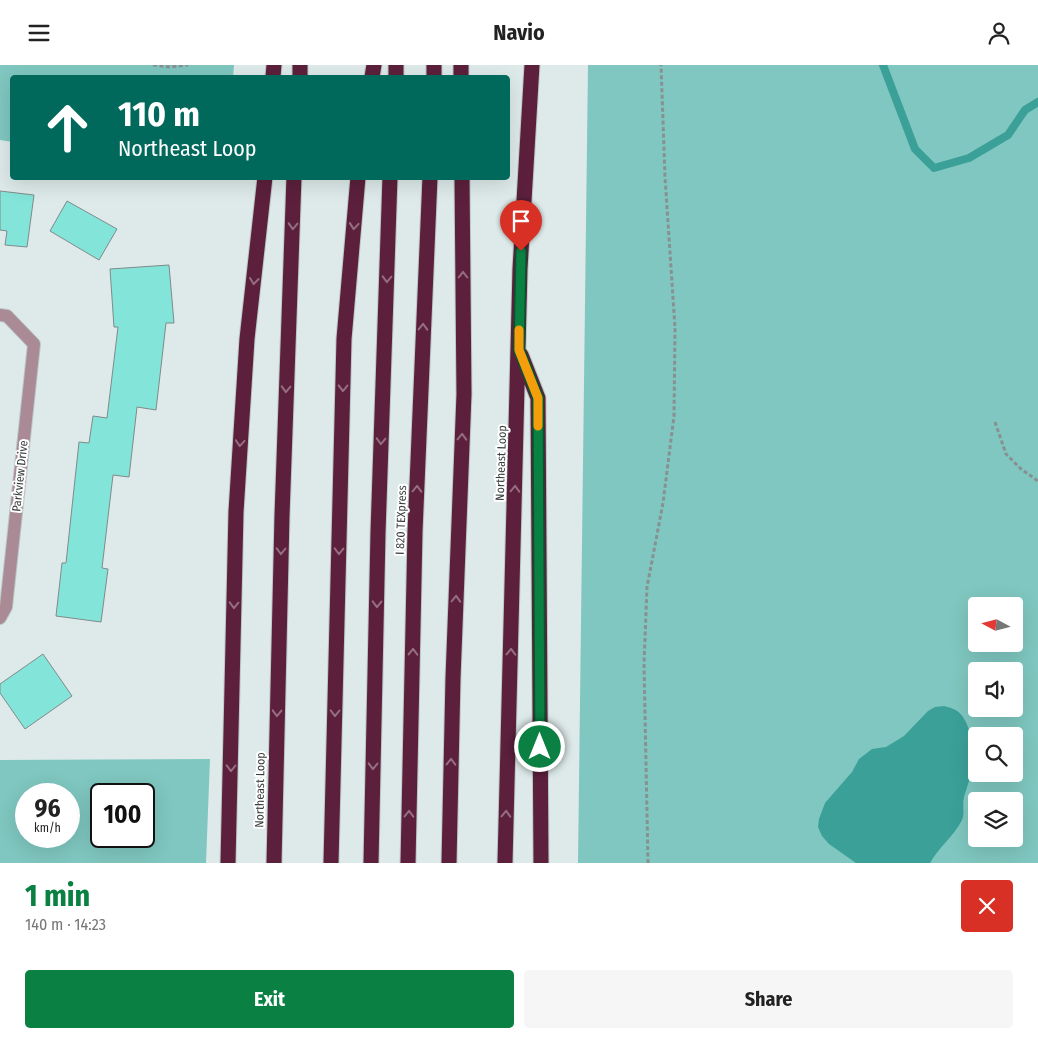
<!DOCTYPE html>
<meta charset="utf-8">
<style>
:root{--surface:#fff;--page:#f6f6f6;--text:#222;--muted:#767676;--accent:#0b8043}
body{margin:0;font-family:"Fira Sans Condensed",sans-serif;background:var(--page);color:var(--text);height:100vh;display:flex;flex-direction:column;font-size:19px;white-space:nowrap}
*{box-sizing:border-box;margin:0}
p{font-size:16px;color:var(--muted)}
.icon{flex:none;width:28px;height:28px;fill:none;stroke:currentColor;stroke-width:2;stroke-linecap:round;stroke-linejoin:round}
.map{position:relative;height:798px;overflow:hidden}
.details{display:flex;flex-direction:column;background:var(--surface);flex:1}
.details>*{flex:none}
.hud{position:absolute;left:10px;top:10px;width:500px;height:105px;border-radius:5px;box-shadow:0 5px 20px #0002;background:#00695c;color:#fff;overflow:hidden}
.needle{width:32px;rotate:277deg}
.fabs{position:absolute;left:968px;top:532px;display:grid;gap:10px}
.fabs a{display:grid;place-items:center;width:55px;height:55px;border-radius:5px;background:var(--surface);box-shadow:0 5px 20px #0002;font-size:25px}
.speed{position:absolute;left:15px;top:718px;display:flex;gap:10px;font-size:25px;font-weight:700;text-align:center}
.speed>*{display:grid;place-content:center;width:65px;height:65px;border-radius:50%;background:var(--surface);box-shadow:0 5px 20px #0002;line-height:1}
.speed small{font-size:12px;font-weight:400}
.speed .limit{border:2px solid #111;border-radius:8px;background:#fff;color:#111}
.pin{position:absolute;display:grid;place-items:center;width:42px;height:42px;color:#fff;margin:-51px -21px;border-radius:50% 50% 50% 0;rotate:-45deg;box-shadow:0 0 5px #0007}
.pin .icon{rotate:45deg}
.me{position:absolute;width:55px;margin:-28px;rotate:0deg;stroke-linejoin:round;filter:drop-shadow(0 0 4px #0008)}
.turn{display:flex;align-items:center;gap:18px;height:105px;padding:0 25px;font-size:22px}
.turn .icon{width:65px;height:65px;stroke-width:2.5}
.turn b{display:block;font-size:35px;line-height:42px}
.round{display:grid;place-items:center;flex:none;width:52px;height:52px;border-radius:5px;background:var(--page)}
.headline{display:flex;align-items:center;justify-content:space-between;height:85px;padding:0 25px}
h1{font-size:30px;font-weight:700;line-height:38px;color:var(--accent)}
.primary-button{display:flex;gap:10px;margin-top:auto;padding:10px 25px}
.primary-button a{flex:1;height:58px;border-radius:5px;background:var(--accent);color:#fff;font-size:20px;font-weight:700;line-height:58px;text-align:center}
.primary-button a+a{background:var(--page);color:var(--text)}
header{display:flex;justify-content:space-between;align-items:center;height:65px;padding:0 25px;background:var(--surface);font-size:22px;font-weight:700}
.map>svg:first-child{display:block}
.green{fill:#7fc7c0;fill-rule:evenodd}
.water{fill:#3ba098}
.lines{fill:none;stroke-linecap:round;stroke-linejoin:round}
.stream{stroke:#3ba098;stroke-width:8}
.building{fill:#83e4da;stroke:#7f8b8a}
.minor-casing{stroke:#bbc7c6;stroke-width:14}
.highway-casing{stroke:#bbc7c6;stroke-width:17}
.path{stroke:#889191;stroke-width:3;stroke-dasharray:4 2.5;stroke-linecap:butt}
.minor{stroke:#a98a95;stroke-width:12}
.highway{stroke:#5c203c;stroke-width:15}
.oneway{stroke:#956e80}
.route-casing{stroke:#07532c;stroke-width:12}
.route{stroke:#0b8043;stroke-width:9}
.slow{stroke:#f59e0b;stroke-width:9}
.labels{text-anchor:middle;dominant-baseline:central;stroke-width:4;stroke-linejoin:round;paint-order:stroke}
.street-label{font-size:12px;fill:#353a3a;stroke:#fff}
</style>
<header><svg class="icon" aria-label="menu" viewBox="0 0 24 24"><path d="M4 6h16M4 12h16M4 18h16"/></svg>Navio<svg class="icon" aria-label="person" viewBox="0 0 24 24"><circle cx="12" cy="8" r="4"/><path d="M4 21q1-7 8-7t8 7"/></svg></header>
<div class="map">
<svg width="1038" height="798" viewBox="0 0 1038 798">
<rect width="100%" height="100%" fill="#ddeae9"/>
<!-- green -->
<path class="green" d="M0 0H234L233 12H12V77L0 75Z
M588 0H1038V798H578ZM976 541H1014V579H976ZM976 606H1014V644H976ZM976 671H1014V709H976ZM976 736H1014V774H976Z
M210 694 206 798H0V695ZM26 729H69V771H26ZM101 729H144V771H101Z"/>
<!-- water -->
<path class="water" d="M944 641C958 644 963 649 968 662 979 693 973 702 964 732 962 740 965 748 962 755 954 771 939 782 930 798H856L829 779 822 771 818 762 819 754 825 738 852 707 859 694 872 684 886 682 904 671 928 646 935 642Z"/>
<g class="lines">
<!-- stream -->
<path class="stream" d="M883 0 915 84 934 103 969 93 1008 70 1025 45 1038 37"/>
</g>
<!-- building -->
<path class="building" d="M0 126 34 130 27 182 5 180 7 166 0 165Z
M67 136 117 164 99 195 50 166Z
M169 200 174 258H166L156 345 137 342 129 412 113 410 102 503 108 504 101 557 56 551 62 498H66L79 377 89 378 93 351 107 353 118 262H114L110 204Z
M43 589 72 631 25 664 0 628V619Z"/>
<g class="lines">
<!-- minor casing -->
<g class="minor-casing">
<path id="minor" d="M0 250 7 251 34 279 6 542 0 553"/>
</g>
<!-- highway casing -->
<g class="highway-casing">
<path id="highway" d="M461 0V12
M273 12 274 0
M300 12V0
M372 12 374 0
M396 12V0
M434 12V0
M521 290 538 333 541 798
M228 798 236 447 247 274 265 112
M274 798 282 451 294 112
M331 798 344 274 358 112
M371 798 378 468 390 112
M408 798 415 467 430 112
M449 798 453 613 464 329 462 112
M505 798 520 204 532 0"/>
</g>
<!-- path -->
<path class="path" d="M153 0 170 2 188 0
M995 357 1006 389 1021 404 1038 416
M648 798 644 599 647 522 663 438 674 351 675 263 665 112 661 0"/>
<!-- minor -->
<use href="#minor" class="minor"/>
<!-- highway -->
<use href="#highway" class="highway"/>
</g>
<!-- one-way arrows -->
<defs><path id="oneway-chevron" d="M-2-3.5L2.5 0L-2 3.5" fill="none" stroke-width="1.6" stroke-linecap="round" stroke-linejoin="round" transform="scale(1.25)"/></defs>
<g class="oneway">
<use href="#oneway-chevron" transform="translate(293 161) rotate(92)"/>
<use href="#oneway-chevron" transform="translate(354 161) rotate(95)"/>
<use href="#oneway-chevron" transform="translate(463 210) rotate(-90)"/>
<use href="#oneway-chevron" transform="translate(387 214) rotate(92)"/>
<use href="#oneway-chevron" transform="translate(254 216) rotate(97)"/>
<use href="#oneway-chevron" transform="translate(423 262) rotate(-88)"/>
<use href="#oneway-chevron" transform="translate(343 323) rotate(91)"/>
<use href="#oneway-chevron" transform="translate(286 324) rotate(92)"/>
<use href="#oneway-chevron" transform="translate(462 372) rotate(-88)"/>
<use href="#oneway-chevron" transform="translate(381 376) rotate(92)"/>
<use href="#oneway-chevron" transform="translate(240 378) rotate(94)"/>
<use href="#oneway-chevron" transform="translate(417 424) rotate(-88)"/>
<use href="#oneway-chevron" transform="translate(515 424) rotate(-88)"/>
<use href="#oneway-chevron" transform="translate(281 486) rotate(91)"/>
<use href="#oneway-chevron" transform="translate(339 486) rotate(91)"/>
<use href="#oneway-chevron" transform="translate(456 534) rotate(-88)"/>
<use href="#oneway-chevron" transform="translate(377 539) rotate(91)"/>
<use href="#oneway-chevron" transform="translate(234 540) rotate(91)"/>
<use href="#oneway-chevron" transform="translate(413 587) rotate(-89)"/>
<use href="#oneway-chevron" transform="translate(511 587) rotate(-88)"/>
<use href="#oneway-chevron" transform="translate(277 648) rotate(91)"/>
<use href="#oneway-chevron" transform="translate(335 648) rotate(91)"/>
<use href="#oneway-chevron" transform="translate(451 697) rotate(-89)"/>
<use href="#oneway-chevron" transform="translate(373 701) rotate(91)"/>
<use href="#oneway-chevron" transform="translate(231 703) rotate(91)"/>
<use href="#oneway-chevron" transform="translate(409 749) rotate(-89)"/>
<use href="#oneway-chevron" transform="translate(506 749) rotate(-88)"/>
</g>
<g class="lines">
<!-- route casing -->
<g class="route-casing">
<path id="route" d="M521 186 519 285 538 333 540 682"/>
</g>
<!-- route -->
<use href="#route" class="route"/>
<!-- slow -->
<path class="slow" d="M519 265V285L538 333V361"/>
</g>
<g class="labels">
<!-- street labels -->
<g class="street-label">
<text transform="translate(501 398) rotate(-88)">Northeast Loop</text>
<text transform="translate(20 411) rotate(-84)">Parkview Drive</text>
<text transform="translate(401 455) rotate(-88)">I 820 TEXpress</text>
<text transform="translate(260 725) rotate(-89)">Northeast Loop</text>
</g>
</g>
</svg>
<div class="fabs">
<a><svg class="needle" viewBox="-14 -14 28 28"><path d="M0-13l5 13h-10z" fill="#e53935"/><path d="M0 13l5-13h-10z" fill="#767676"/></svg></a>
<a><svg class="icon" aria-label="sound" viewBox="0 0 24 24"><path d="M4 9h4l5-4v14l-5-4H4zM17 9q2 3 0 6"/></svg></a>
<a><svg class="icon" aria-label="search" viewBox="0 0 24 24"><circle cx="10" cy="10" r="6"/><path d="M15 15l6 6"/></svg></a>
<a><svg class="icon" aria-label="layers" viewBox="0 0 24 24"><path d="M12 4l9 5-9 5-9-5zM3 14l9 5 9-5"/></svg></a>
</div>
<div class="speed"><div>96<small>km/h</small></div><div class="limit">100</div></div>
<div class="pin" style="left:521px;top:186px;background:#d93025"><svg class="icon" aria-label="arrive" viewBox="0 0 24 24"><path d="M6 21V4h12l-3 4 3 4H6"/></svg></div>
<svg class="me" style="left:540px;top:682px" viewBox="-20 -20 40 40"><circle r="17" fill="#0b8043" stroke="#fff" stroke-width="3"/><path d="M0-11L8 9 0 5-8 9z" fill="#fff"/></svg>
<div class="hud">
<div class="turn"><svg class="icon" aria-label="ahead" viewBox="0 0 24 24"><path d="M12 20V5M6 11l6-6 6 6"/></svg><div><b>110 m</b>Northeast Loop</div></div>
</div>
</div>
<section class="details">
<div class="headline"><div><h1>1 min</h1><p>140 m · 14:23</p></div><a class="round" style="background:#d93025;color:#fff"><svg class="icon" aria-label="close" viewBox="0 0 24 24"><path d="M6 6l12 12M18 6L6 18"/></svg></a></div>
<div class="primary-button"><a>Exit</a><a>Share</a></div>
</section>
